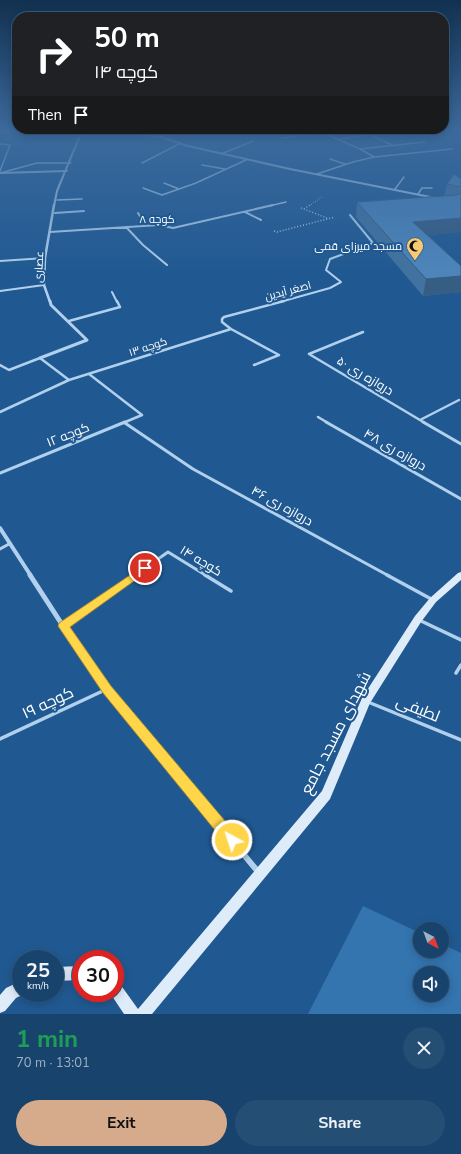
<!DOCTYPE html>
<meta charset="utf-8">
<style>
:root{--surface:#18436d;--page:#254e75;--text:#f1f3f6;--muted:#9fb0c2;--line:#365c80;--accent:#d6ab8b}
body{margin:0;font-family:"Nunito Sans",Cairo,sans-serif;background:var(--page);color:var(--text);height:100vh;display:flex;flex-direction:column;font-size:15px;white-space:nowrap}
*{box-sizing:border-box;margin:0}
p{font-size:13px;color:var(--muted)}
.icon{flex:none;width:22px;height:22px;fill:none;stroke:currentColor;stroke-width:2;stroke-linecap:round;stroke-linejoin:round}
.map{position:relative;height:1014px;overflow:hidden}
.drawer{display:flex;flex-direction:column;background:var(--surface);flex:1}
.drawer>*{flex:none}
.banner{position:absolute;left:12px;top:12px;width:437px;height:122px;border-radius:16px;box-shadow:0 2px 10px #0003,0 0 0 1px var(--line);background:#202124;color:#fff;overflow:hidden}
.needle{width:26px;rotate:139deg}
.controls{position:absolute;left:413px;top:922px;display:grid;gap:8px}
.controls a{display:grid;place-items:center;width:36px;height:36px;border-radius:50%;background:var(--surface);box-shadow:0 2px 10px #0003,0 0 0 1px var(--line);font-size:20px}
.speed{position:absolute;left:12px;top:950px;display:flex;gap:8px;font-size:20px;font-weight:700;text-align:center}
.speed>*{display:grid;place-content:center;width:52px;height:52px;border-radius:50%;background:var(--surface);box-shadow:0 2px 10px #0003,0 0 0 1px var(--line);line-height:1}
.speed small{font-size:10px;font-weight:400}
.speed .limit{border:6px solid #d22;background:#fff;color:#111}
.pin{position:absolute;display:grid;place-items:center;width:34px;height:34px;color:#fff;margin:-17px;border:2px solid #fff;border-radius:50%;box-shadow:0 1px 4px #0007}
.me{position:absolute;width:44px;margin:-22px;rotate:320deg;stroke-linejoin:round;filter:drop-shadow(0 0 3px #0008)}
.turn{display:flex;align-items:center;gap:14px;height:84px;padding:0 16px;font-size:18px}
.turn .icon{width:52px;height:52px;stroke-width:2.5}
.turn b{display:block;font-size:28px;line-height:34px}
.then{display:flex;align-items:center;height:38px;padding:0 16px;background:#0003;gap:8px;font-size:15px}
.round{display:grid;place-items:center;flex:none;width:42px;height:42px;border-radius:21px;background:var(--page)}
.overview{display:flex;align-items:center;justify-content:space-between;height:68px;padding:0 16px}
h1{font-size:24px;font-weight:700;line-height:30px;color:#1e9e55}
.button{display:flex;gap:8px;margin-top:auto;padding:8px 16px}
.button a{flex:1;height:46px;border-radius:24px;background:var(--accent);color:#111;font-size:16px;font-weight:700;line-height:46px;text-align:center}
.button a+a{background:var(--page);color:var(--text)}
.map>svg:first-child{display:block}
.green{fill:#3474af;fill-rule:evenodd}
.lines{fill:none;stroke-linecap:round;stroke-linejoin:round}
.path-far1{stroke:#b1d0ed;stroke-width:1;stroke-dasharray:1 1.5;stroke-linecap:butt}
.path{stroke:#b1d0ed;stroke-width:1.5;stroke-dasharray:1 2;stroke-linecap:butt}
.service-far4{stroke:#b1d0ed;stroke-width:1.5}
.service-far3{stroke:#b1d0ed;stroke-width:2}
.service-far2{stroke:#b1d0ed;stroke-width:2.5}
.service-far1{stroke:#b1d0ed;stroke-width:3}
.service{stroke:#b1d0ed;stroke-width:3.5}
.minor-far5{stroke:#b1d0ed;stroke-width:2}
.minor-far4{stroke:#b1d0ed;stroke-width:2.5}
.minor-far3{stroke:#b1d0ed;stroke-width:3}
.minor-far2{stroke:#b1d0ed;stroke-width:4}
.minor-far1{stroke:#b1d0ed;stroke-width:5}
.minor{stroke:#b1d0ed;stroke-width:6}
.secondary{fill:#deecfa;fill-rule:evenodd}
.wall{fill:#4272a0}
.shaded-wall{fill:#365d82}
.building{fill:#4d85ba;stroke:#365d82}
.route{fill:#ffd54a;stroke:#a68a30}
.labels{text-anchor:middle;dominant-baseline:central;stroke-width:4;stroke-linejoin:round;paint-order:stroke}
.far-street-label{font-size:11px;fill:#fff;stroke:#205991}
.far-poi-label{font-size:11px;fill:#fff;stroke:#205991;text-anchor:end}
.street-label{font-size:13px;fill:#fff;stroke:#205991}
.near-street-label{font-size:16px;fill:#fff;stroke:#205991}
</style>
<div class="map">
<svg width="461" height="1014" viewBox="0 0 461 1014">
<rect width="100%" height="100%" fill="#205991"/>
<!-- green -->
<path class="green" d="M363 906 420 933V951H442V944L461 953V1014H308ZM420 973H442V995H420Z"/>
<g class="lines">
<!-- path-far1 -->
<path class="path-far1" d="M309 206 322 197"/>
<!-- path -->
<path class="path" d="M301 208 327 218
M304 209 310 205
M274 231 277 232 335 217"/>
<!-- service-far4 -->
<path class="service-far4" d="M359 130 392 145
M96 134 100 130
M282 138 321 132 360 149 374 157
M339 139 404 130
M0 144 10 145 0 171
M360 149 425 142
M221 154 253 141
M330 159 345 164
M142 163 181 143
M202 165 225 169
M0 173 37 163H71
M317 174 353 162 374 157 452 149
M164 183 179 189
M143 188 162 195 196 183 246 160
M395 189 404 177
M418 194 422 188H432
M57 200 82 199
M269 206 286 202"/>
<!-- service-far3 -->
<path class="service-far3" d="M245 212 261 220
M55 213 84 211
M138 213 146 226
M126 227 143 245 167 265
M50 232 159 225 173 228 273 205
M0 261 45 258
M0 291 44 285
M112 292 117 302
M280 302 330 288 341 282 326 270 330 259 373 243 350 215"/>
<!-- service-far2 -->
<path class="service-far2" d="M69 321 120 307 117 301
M363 332 309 354 425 423
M0 365 9 370 40 358 69 380
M254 365 279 355 231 329 222 322V319L224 317 284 301
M89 374 142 415 123 423
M0 412 69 380 231 329
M318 417 328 423
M420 420 459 400"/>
<!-- service-far1 -->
<path class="service-far1" d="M326 422 461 499
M423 422 461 444
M125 423 193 469 389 576
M0 473 125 422
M0 549 9 544
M134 576 168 552 207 576"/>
<!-- service -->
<path class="service" d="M205 575 231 591
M387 575 433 600
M419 620 461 640
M63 626 135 575
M456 673 461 665
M368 702 461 740
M0 739 107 689"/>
<!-- minor-far5 -->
<path class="minor-far5" d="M0 131 139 134 161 137 188 146 290 169 435 198
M162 136 185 130
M0 173 67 171
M54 206 57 191 81 133"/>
<!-- minor-far4 -->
<path class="minor-far4" d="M50 302 44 285 45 258 54 205"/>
<!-- minor-far3 -->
<path class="minor-far3" d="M40 358 87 340 51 305 50 301"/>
<!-- minor-far2 -->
<path class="minor-far2" d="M0 528 31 576"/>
<!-- minor-far1 -->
<path class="minor-far1" d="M30 575 63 626 107 689 174 770"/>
<!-- minor -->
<path class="minor" d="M173 769 259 873"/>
<!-- secondary -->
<path class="secondary" d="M461 572V580L436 602 421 622 370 703 330 799 152 1014H124L110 993H115V982L120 984 138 1009 322 791 362 698 415 616 430 598 458 573Z
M81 966V980L55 981V967Z
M21 981V993H26L16 998 5 1011 0 1013V995L6 988Z"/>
</g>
<!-- wall -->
<path class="wall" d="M61 130H97L96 131Z
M102 130H176L160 134 152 132 102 131Z
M461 179V232L428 235 461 266V292L423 296 356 217 357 202 444 196 447 184Z"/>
<!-- shaded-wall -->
<path class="shaded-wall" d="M160 130H176L160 134Z
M461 218V232L410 237 413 222Z
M461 276V292L423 296 426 279Z"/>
<!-- building -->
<path class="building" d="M454 174 461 179V187L447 184Z
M461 193V218L413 222 461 266V276L426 279 357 202 456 195Z"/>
<!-- sky -->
<linearGradient id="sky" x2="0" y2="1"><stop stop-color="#123150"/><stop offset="0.48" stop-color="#3c6a9d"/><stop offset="1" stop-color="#3c6a9d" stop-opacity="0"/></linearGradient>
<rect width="461" height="272" fill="url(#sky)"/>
<!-- route -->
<path class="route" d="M145 565 150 568 148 571 70 627 111 686 237 835 239 840 237 845 232 847 227 845 103 693 58 626 59 623Z"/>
<!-- icons -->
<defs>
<g id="mosque-pin" transform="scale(0.9)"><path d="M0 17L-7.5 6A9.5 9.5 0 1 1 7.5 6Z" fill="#faca72" stroke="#205991"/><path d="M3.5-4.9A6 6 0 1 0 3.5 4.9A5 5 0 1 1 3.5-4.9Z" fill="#111"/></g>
</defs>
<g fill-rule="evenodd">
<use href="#mosque-pin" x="415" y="246"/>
</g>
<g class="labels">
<!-- far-street labels -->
<g class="far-street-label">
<text x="157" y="219">کوچه ۸</text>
<text transform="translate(39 267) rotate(-87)">عصاری</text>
<text transform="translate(288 291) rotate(-15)">اصغر آیدین</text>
<text transform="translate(148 347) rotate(-18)">کوچه ۱۳</text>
</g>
<!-- far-poi labels -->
<g class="far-poi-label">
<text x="402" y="246">مسجد میرزای قمی</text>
</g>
<!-- street labels -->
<g class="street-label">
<text transform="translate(365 376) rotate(31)">دروازه ری ۵۰</text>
<text transform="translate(68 435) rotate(-22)">کوچه ۱۲</text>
<text transform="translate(395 450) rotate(30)">دروازه ری ۴۸</text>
<text transform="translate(282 506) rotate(29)">دروازه ری ۴۶</text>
<text transform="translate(201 561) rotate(31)">کوچه ۱۴</text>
</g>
<!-- near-street labels -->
<g class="near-street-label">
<text transform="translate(48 703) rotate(-25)">کوچه ۱۹</text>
<text transform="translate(418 709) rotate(22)">لطیفی</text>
<text transform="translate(336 733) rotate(-63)">شهدای مسجد جامع</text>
</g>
</g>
</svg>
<div class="controls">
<a><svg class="needle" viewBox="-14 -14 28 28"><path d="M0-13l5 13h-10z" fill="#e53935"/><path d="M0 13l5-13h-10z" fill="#9fb0c2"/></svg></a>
<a><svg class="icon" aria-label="sound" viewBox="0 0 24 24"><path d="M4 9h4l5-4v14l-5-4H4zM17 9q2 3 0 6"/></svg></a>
</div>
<div class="speed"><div>25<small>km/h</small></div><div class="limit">30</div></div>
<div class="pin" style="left:145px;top:568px;background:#d93025"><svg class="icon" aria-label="arrive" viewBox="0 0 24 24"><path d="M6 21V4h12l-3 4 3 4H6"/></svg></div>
<svg class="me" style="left:232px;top:840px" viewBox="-20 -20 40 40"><circle r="17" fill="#ffd54a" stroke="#fff" stroke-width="3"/><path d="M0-11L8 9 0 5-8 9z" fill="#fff"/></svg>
<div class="banner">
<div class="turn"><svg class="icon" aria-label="right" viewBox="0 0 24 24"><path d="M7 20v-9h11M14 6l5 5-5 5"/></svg><div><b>50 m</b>کوچه ۱۴</div></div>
<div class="then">Then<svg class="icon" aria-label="arrive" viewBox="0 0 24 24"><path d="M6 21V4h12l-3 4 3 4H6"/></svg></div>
</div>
</div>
<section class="drawer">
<div class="overview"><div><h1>1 min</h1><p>70 m · 13:01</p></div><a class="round"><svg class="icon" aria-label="close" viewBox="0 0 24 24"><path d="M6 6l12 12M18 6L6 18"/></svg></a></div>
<div class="button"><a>Exit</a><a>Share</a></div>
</section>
